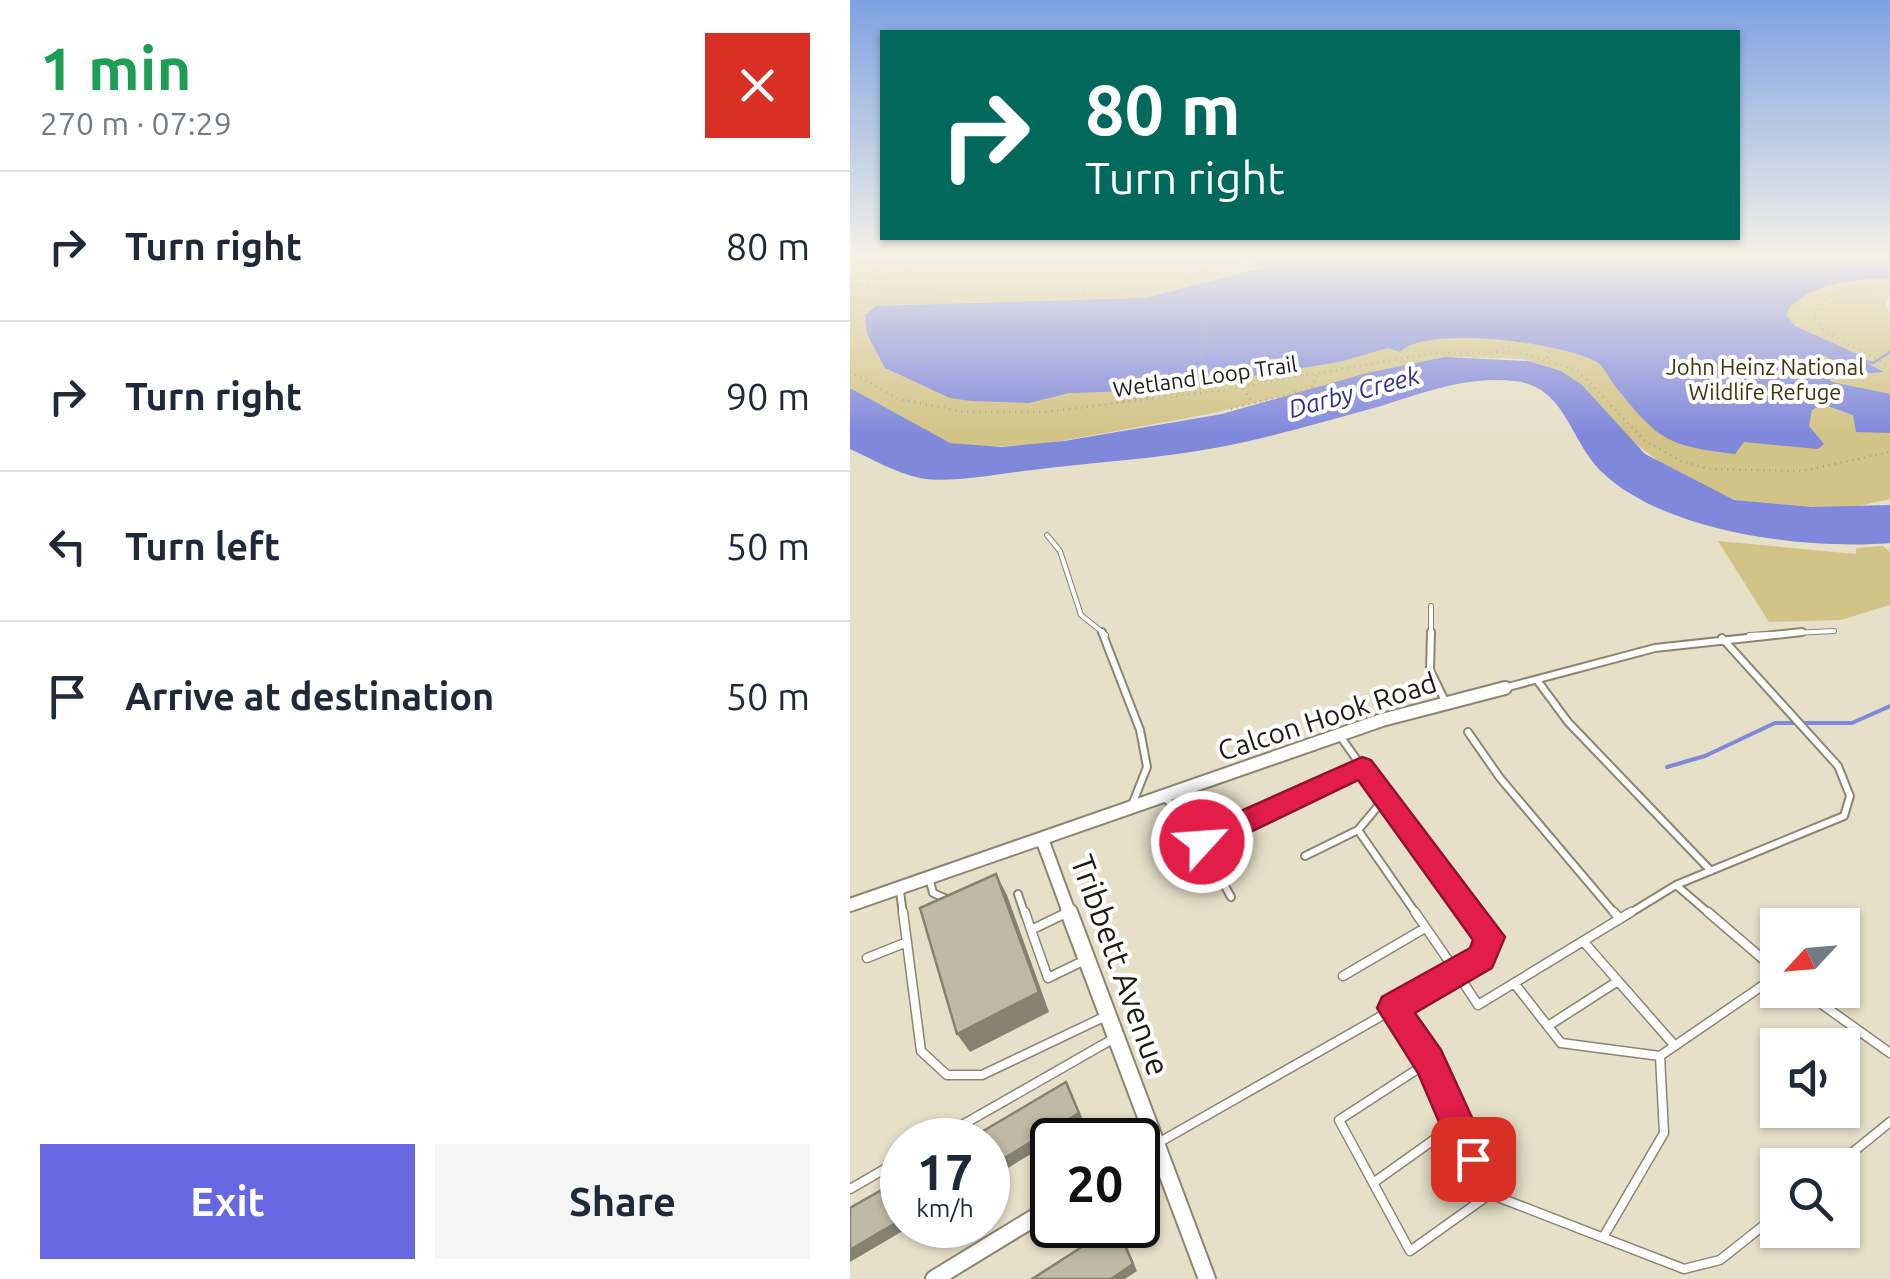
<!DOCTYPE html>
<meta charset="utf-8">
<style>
:root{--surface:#fff;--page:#f6f6f7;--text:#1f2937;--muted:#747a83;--line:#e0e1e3;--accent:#6568e1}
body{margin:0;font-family:Ubuntu,sans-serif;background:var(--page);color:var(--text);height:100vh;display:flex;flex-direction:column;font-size:38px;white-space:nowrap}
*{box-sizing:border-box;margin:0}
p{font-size:32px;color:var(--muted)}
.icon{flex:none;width:55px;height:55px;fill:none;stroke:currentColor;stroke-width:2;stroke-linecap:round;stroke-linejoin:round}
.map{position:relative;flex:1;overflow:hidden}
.panel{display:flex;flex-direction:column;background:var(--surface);width:850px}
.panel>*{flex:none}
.banner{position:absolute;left:30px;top:30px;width:860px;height:210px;border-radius:0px;box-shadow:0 2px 8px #0004;background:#00695c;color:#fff;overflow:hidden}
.needle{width:65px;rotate:244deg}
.tools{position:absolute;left:910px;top:908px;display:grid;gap:20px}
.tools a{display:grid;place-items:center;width:100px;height:100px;border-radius:0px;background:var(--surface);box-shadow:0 2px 8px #0004;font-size:50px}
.speed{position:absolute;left:30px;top:1118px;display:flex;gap:20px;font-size:50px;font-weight:700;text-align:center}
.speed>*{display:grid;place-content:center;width:130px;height:130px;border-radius:50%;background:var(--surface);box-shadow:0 2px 8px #0004;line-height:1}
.speed small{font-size:25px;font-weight:400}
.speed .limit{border:5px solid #111;border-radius:15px;background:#fff;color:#111}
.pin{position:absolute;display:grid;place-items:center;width:85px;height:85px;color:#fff;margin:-42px;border-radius:20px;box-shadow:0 5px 15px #0006}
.me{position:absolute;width:110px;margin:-55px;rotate:64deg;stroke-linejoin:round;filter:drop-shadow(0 0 8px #0008)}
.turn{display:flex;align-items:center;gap:35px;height:210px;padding:0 40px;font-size:45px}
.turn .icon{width:130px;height:130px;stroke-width:2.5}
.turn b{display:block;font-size:70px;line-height:85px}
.round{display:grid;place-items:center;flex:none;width:105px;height:105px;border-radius:0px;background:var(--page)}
.headline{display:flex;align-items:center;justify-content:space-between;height:170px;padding:0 40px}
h1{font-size:60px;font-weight:600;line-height:75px;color:#1e9e55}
.action{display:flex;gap:20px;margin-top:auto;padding:20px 40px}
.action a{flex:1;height:115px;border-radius:0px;background:var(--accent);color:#fff;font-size:40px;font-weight:600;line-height:115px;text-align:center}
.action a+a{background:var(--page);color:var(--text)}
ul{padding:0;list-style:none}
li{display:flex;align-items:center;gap:30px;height:150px;padding:0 40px;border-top:2px solid var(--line)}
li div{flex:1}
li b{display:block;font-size:38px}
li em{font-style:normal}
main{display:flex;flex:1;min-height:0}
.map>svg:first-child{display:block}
.green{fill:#d2c386}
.water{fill:#8088dc}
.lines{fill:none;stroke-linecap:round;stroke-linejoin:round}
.stream-far1{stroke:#8088dc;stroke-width:2.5}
.stream{stroke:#8088dc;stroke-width:4}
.service-far2-casing{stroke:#8b8671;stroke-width:6}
.service-far1-casing{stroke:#8b8671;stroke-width:10}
.service-casing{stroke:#8b8671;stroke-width:11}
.minor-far1-casing{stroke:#8b8671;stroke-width:16}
.minor-casing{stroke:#8b8671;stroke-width:20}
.path{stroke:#a39e8c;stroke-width:2.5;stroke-dasharray:1 5;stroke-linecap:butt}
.service-far2{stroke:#fff;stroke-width:4}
.service-far1{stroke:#fff;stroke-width:6}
.service{stroke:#fff;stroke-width:8}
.minor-far1{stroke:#fff;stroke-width:12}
.minor{stroke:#fff;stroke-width:16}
.shaded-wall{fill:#868272}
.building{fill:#bfbaa3;stroke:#868272;stroke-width:2.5}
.route{fill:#e11d48;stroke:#92132f;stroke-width:2.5}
.labels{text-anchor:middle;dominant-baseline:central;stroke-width:8;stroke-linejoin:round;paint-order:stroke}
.far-park-label{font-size:22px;fill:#3e3406;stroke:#fff}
.far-street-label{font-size:22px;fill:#1d1b13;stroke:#fff}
.far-water-label{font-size:25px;font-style:italic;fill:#342e91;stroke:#fff}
.street-label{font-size:28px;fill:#1d1b13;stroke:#fff}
.near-street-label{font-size:32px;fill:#1d1b13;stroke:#fff}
</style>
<main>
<section class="panel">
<div class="headline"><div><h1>1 min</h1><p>270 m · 07:29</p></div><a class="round" style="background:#d93025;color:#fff"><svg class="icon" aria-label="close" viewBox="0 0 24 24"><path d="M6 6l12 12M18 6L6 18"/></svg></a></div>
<ul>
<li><svg class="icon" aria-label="right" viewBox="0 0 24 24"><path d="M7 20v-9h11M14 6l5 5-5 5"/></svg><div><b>Turn right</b></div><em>80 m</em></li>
<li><svg class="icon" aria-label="right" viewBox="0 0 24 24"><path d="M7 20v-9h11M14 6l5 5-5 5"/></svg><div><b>Turn right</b></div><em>90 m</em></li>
<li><svg class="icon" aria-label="left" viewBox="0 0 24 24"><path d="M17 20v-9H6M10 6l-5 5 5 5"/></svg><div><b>Turn left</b></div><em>50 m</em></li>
<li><svg class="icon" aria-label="arrive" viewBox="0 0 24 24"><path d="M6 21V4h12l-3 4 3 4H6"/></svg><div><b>Arrive at destination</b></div><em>50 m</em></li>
</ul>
<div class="action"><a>Exit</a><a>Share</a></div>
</section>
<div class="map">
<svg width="1040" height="1279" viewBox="0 0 1040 1279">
<rect width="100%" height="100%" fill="#e6e0c9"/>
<!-- green -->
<path class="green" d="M0 255H1040V298L1035 302 1040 313V499L995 509 924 507 850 493 773 434 696 367 672 359 600 357 359 414 195 444 137 447 82 441 0 399Z
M868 541 1006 554V548L1033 546 1040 552V605L991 620 919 622Z"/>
<!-- water -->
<path class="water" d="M399 255H1040V279C1009 277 952 284 936 314L945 326 1016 358 1011 360 1034 372 1007 374 971 354 952 363 971 371 982 382 1040 394V433L1006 432 1003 415 972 404 962 410 959 426 974 444 968 449 894 442 885 454C817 446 808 440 765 386 759 379 755 367 747 362 712 342 575 325 550 352L538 348 489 362 318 390 219 393 179 403 121 401 100 398 35 368 17 334 15 315 26 306 295 298 417 267 393 257Z
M595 357 678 361 711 371 732 385 795 454 884 500 962 507 1040 505V543C957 550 816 533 753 473 719 441 716 385 663 381 605 375 557 401 502 414 458 426 414 439 370 447 309 459 244 462 182 470 152 473 98 484 70 478 46 473 22 459 0 449V388L100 443 151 447 214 441 372 414 517 373Z"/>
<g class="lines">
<!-- stream-far1 -->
<path class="stream-far1" d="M1009 360 1023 363 1040 352"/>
<!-- stream -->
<path class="stream" d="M817 767 855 756 925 723H1002L1040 706"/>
<!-- service-far2 casing -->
<g class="service-far2-casing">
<path id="service-far2" d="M197 535 210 551 231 615 256 635
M581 635V606
M899 635 984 631"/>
</g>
<!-- service-far1 casing -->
<g class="service-far1-casing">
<path id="service-far1" d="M252 632 290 730 297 767 282 805
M581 632 580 670 595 701
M687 680 718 722 861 871
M658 687 805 648 952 632
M618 732 650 778 766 915
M512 767 623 915
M316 799 352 835 369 834 512 767 490 736
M508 830 567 915
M352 835 351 842 381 897
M455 856 508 830 535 798
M80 881 83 893 97 899
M826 885 994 816 1000 796 988 766 872 638
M50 891 53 915
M168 894 175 915
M212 915 216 913
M777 915 826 885 861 915"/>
</g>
<!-- service casing -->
<g class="service-casing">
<path id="service" d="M53 912 71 1051 97 1075H132L256 1016
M175 912 181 930
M565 912 607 973 631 958 640 937 621 912
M764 912 770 919
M858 912 928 972
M216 913 181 930 198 978 233 961
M17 958 57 942
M493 976 575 928
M768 981 825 1046
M664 983 711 1043 810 1056
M952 990 1040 1053
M543 1008 580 1061 489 1120 560 1251 640 1194 834 1269 870 1260 928 1214
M698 1026 768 981 733 941
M580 1061 640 1194
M86 1140 261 1040
M308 1143 607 973 628 1005 781 912
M987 1165 1040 1122
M523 1183 606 1124
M0 1189 52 1159
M755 1234 814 1133 810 1056 928 975"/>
</g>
<!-- minor-far1 casing -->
<g class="minor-far1-casing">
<path id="minor-far1" d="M192 839 220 915
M0 905 532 720 655 688"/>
</g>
<!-- minor casing -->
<g class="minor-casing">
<path id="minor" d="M219 912 357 1279
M288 1156 305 1145
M84 1279 202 1207"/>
</g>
<!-- path -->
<path class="path" d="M51 259 79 255
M0 279 44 265 47 255
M0 284C113 298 216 298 329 287L353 321 350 389 262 403
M11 284 114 255
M323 284 385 255
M1040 288C1010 287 976 286 964 318L975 332 1040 366
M962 295 971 298
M647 351 664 344
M697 358 701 349
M0 371 48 399 115 412H194L367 391 583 353 667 352 727 370 795 441 831 461 859 469 952 471 1040 452
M393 389 403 403
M381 409 462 388 467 375"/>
<!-- service-far2 -->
<use href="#service-far2" class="service-far2"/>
<!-- service-far1 -->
<use href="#service-far1" class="service-far1"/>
<!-- service -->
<use href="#service" class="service"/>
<!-- minor-far1 -->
<use href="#minor-far1" class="minor-far1"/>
<!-- minor -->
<use href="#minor" class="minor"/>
</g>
<!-- shaded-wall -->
<path class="shaded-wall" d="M146 874 157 895 199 1012 120 1052 107 1034Z
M216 1082 234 1122 138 1180V1168Z
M52 1219V1225H63L0 1262V1250Z
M267 1225 271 1232 287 1271 275 1279H261Z"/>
<!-- building -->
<path class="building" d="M146 874 189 992 107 1034 70 908Z
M216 1082 229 1113 138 1168V1140H118Z
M49 1180 52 1196V1219L0 1250V1208Z
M266 1225 283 1264 261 1279H182Z"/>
<!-- sky -->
<linearGradient id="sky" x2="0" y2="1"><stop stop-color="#7ea2e3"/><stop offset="0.59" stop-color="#f4f1e7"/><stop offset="1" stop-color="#f4f1e7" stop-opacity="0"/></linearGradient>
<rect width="1040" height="434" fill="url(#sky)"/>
<!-- route -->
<path class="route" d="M512 757 521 760 655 937 642 968 565 1013 591 1050 641 1159 635 1171 623 1177 610 1171 568 1073 527 1008 532 997 620 948 623 940 508 780 361 851H342L338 842 343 827 366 822Z"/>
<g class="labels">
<!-- far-park labels -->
<g class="far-park-label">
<text x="915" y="366">John Heinz National<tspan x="915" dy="25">Wildlife Refuge</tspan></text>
</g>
<!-- far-street labels -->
<g class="far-street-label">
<text transform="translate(355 376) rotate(-8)">Wetland Loop Trail</text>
</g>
<!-- far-water labels -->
<g class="far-water-label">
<text transform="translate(504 392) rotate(-15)">Darby Creek</text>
</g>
<!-- street labels -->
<g class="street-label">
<text transform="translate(477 716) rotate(-18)">Calcon Hook Road</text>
</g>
<!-- near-street labels -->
<g class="near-street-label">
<text transform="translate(271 965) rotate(70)">Tribbett Avenue</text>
</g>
</g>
</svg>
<div class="tools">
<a><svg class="needle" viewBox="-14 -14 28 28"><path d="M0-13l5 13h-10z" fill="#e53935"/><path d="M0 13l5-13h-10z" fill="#747a83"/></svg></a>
<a><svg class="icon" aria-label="sound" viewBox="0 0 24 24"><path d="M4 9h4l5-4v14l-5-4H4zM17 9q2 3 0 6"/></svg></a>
<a><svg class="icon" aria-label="search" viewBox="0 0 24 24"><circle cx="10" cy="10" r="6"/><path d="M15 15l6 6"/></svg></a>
</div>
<div class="speed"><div>17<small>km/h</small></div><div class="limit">20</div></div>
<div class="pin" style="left:623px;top:1159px;background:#d93025"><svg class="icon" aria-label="arrive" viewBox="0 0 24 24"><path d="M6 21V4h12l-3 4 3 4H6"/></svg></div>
<svg class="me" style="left:352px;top:842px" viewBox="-20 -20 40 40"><circle r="17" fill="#e11d48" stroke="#fff" stroke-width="3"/><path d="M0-11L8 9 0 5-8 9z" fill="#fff"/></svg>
<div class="banner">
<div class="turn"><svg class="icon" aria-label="right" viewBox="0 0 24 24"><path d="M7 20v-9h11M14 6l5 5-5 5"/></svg><div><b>80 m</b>Turn right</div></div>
</div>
</div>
</main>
